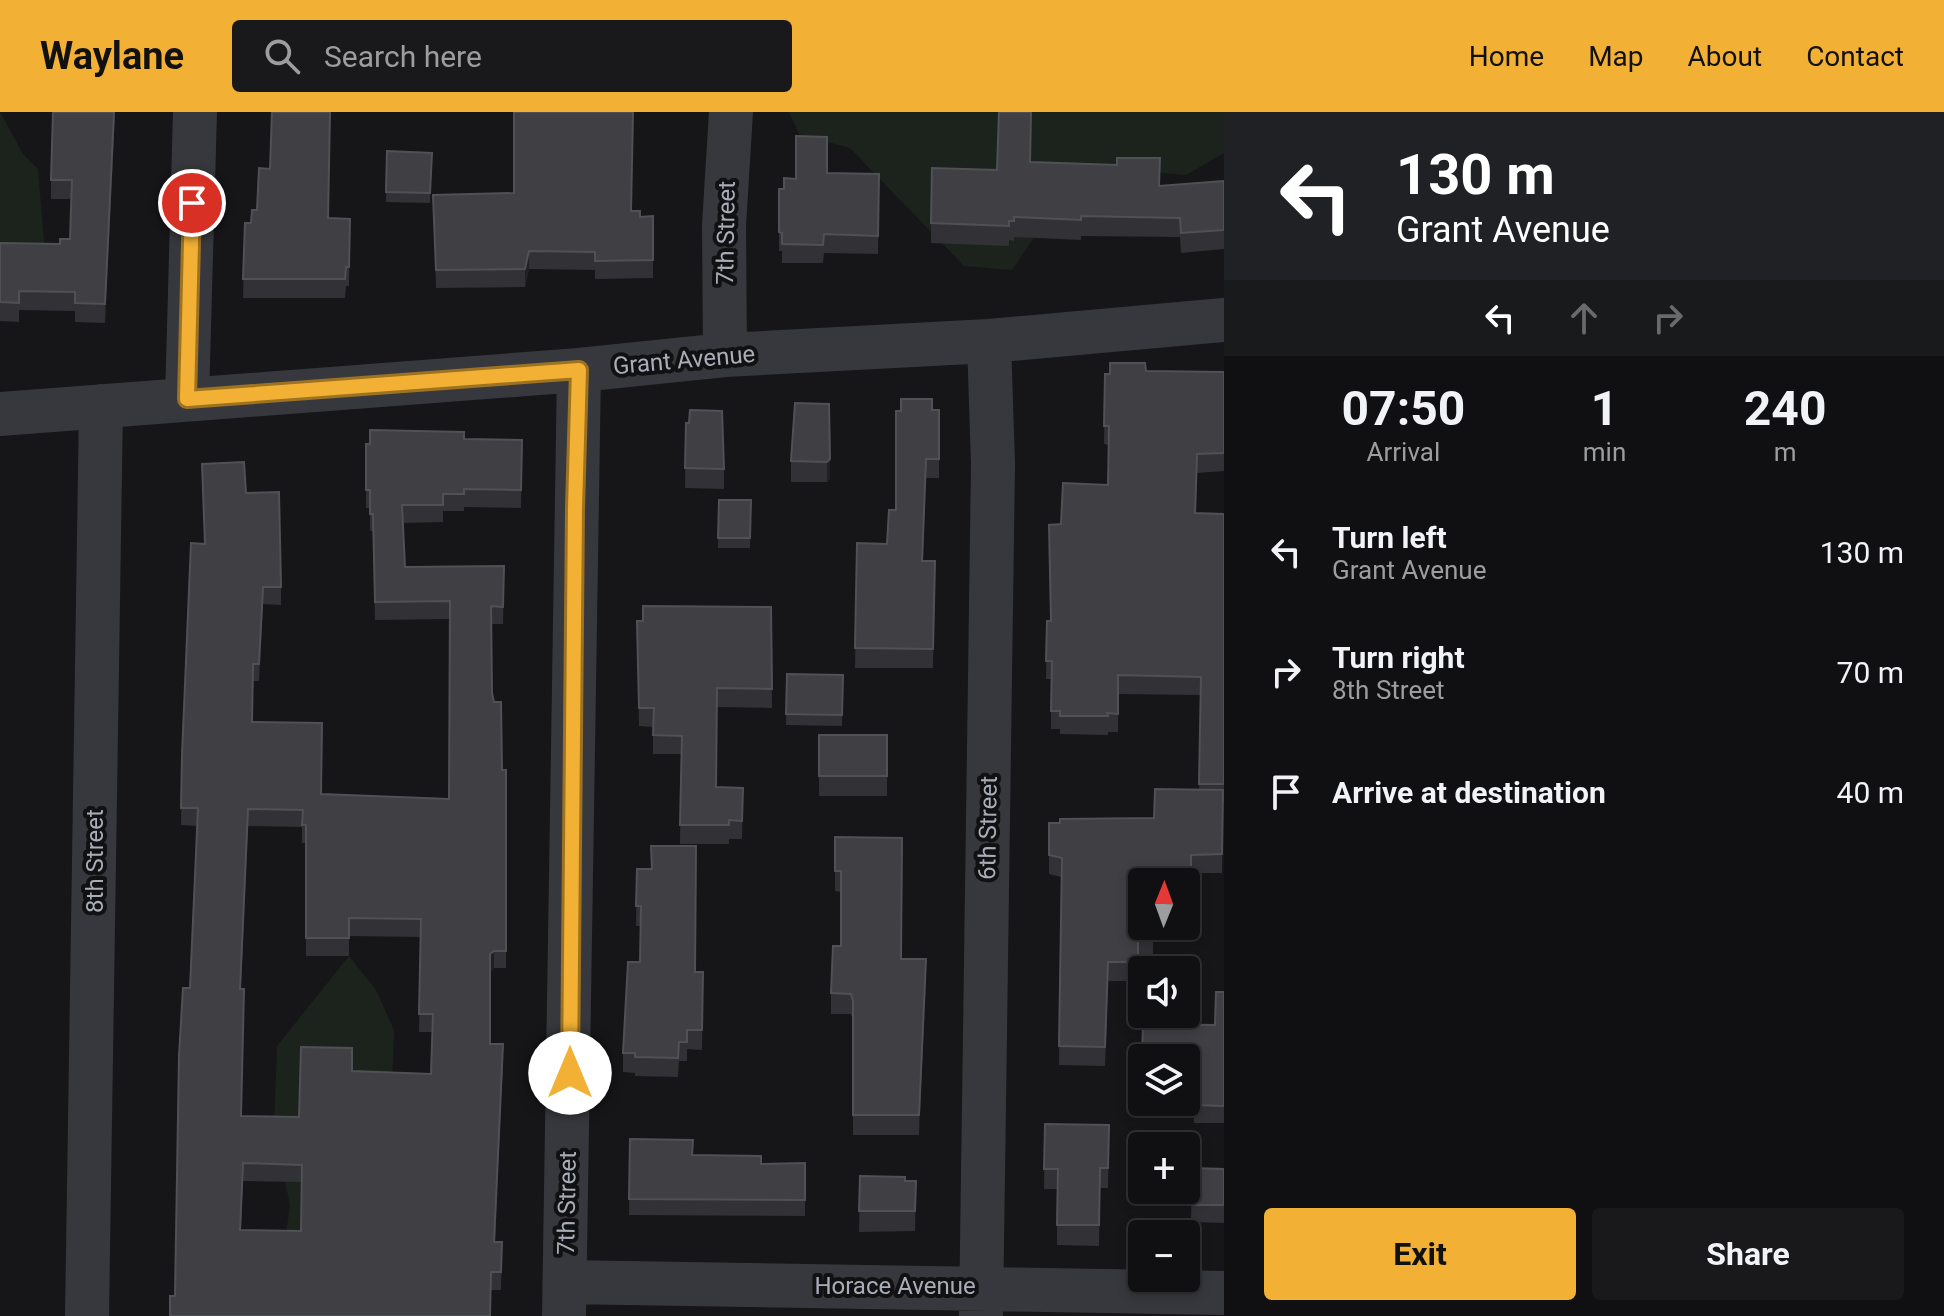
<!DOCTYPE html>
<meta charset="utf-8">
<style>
:root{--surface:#101012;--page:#19191b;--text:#f1f3f6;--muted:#9c9d9f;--line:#303032;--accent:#f2b134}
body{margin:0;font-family:Roboto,sans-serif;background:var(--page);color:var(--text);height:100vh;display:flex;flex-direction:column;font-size:30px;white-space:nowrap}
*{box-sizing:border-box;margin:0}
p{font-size:26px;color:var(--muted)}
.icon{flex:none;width:44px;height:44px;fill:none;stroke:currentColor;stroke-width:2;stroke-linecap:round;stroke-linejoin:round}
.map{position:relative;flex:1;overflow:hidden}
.sheet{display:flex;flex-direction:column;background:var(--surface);width:720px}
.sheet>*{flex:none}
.top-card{background:#202124;color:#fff;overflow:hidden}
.needle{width:52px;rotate:1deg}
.buttons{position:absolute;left:1128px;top:756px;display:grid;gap:16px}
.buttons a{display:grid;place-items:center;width:72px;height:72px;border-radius:8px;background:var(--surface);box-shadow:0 4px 12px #0003,0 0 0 2px var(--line);font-size:40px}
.pin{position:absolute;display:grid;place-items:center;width:68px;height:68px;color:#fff;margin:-34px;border:4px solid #fff;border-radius:50%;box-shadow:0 2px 8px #0007}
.me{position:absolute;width:88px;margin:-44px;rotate:0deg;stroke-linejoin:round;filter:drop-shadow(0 0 6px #0008)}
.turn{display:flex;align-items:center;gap:28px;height:168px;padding:0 40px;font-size:36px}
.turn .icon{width:104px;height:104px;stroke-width:2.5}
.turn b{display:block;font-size:56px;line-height:68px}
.lanes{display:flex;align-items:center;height:76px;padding:0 40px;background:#0003;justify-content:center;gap:40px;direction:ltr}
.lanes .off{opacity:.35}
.eta{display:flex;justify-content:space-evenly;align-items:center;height:136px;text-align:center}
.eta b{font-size:48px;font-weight:700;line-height:56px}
.button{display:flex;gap:16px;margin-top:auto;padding:16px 40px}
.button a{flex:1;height:92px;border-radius:8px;background:var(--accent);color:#111;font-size:32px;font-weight:700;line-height:92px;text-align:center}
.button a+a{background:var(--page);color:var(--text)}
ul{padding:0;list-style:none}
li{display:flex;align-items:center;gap:24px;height:120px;padding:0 40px}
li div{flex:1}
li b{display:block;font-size:30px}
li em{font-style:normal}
header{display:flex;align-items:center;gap:48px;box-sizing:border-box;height:112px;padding:0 40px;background:var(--accent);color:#111}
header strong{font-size:38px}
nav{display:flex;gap:44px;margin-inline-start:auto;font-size:28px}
.search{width:560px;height:72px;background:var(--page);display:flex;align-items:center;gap:20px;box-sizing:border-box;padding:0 28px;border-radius:8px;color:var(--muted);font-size:30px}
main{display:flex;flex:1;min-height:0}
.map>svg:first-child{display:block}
.green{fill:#1c231d}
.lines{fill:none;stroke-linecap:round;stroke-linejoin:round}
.minor{stroke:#37383d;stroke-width:44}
.wall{fill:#323236;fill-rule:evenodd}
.shaded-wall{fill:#212124}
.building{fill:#3f3f44;stroke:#4f5156;stroke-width:2;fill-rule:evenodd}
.route-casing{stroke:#9d7322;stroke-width:20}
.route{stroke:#f2b134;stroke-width:14}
.labels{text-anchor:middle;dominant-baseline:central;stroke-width:8;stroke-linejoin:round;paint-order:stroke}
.street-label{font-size:24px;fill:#a8adb8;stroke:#111113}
</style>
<header>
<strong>Waylane</strong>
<div class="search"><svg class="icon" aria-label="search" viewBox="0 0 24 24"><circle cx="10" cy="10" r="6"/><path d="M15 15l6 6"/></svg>Search here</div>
<nav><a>Home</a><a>Map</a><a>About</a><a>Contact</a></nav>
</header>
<main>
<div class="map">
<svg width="1224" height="1204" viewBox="0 0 1224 1204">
<rect width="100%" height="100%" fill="#161618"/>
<!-- green -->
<path class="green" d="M0 0 23 42 38 57 44 129 42 143 0 146Z
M789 0H1224V41L1186 63 1082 54 1012 158 964 154 850 36 799 22Z
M349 844 376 878 394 918 384 1190 275 1204 290 1093 274 1018 277 934Z"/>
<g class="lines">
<!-- minor -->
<path class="minor" d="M725 243 724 113 731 0
M187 287 195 0
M0 302 579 258 725 243 989 229 1224 208
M565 1170 1224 1181
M87 1204 101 294
M564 1204 579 258
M981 1204 993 352 989 229"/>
</g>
<!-- wall -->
<path class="wall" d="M115 0 105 211 75 210V199L19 198V210L0 209V131L60 132 70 127 72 87H51V68Z
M509 0H633L631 99 640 105 653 104V166L595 167V158L529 157 525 175 436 176 433 83 514 81V0Z
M387 39 432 41 430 91 386 90Z
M1030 50 1159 74 1224 69V137L1181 141 1180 125 1081 124V128L1014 125V129L1009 128V134L931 131V111L997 58Z
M270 57 329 106 350 107 349 174H346L345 186H243L245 111H251L257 98Z
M827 61 879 62 878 142 824 141 823 151H782V139H779V77H784L796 67Z
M1146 259 1224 260V359L1197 361 1196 401 1224 402V690H1223L1222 761H1191V826H1153V842H1138V869H1108L1105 954 1059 953 1061 765 1049 762V711L1154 706 1199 678 1201 583 1118 582V620H1108V623L1060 622V617H1051V567H1046L1047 509H1050L1061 412 1108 373 1109 333 1104 332 1105 262ZM1186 770V814H1142Z
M829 292 830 367 827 370H791V349Z
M932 298H939V366H926L923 449H935L933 556H855L857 431 887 432 896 398Z
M686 311 724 357V377L685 376Z
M464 327 522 328 521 396 464 395V399H443V410L403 411 405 455 504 454 503 512H491L492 581 502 658H506V856H494L490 860V932L503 950 495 1130H502L501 1178 175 1184 197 714 181 713 182 643 246 381 281 475V493L263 492 259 569H253L252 610 321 682 449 687 450 507 375 508 373 419H370V396H366V332ZM248 714 302 715V731H306V844H349V824L421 825 419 920H432L431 962 352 959 299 1005 241 1004V877ZM243 1069 302 1070 301 1119 241 1118Z
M719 388H751L750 436H718Z
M771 495 772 596 717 595 716 675 743 676 742 727H729V732H680L681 642H653V615L639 614 637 509Z
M787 562 843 563 842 614 786 613Z
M819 623H887V684H819Z
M835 725 901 847 926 867 919 1023H853V909L851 902H831V881L841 834V780L835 779Z
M637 757 695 860H703L702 938 687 937V949H679L678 965 635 964V961L623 960V941L640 850 641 814H636Z
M1224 880V1011H1194V973H1186V946L1215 913Z
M1045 1012 1109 1013 1108 1076H1100L1099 1134 1057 1133V1077H1044Z
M630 1027 693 1043 761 1052 805 1051V1104L629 1103Z
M1192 1056 1224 1057V1111L1191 1110Z
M860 1064 916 1069 915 1119 859 1120Z"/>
<!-- shaded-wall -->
<path class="shaded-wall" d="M114 0H115L105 211V192Z
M529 139V157L525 175V157Z
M830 347V367L827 370V350Z
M263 475V492L259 569V552Z
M248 697V714L240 895V877Z
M494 839V856L490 860V842Z
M926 847V867L919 1023V1003Z
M503 932V950L494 1147V1130Z"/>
<!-- building -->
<path class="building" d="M53 0H114L105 192 75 191V180L19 179V191L0 190V131L60 132V127H70L72 68H51Z
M272 0H330L328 106 350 107 349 155H346L345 167H243L245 111H251L252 98H257L259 56 270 57Z
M514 0H633L631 99H640V105L653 104V148L595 149V140L529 139 525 157 436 158 433 83 514 81Z
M999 0H1031L1030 50 1117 53V46H1160L1159 74 1224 69V118L1181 121 1180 106 1081 104V108L1014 105V109H1009V114L931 111 932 56 997 58Z
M796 24 827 25V61L879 62 878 124 824 122 823 133 782 132V121L779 120V77H784V66L796 67Z
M387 39 432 41 430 81 386 80Z
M1110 251H1145L1146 259 1224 260V341L1197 342 1195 401 1224 402V672H1199L1201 565 1118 563V602L1107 601 1108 604H1060V599H1051L1052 549H1046L1047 509H1051L1049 413 1061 412 1063 371 1108 373 1109 314H1104L1105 262H1110Z
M901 287H932V298H939V347H926L922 449H935L933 537 855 536 857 431 887 432 889 398H896V299H901Z
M795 291 829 292 830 347 827 350 791 349Z
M690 298 722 299 724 357 685 356 686 311H689Z
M370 318 464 320V327L522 328 521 378 464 377V382H443V393H402L405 455 504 454 503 495 491 494 492 581 494 590H501L502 658H506V839H494L490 842V932H503L494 1130H502L501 1160H491L490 1204H170V1184H175L179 944 183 876H190L198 696H181L182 643 191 431 205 432 202 352 244 350 246 381 279 380 281 475H263L259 552H253L252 610 322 611 321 682 449 687 450 489 375 490 373 402H370V378H366V332H370ZM248 697 303 698 302 713H306V826H349V806L421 807 419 902H433L431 962 352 959V936L301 935 299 1005 241 1004 244 877H240ZM243 1051 302 1053 301 1119 240 1118Z
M719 388H751L750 426H718Z
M643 494 771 495 772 577 717 576 716 675 743 676 742 709 729 708V713H680L682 624 653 623 654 596H639L637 509H643Z
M787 562 843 563 842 603 786 602Z
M819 623H887V664H819Z
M1155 677 1223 678 1222 742 1191 743V808H1186V770H1142V814H1153V823H1138V850H1108L1105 935 1059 934 1062 746 1049 743V711H1060V707L1154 706Z
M835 725 902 726 901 847H926L919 1003H853V889L851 882 831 881 833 834H841V759H835Z
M651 734H696L695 860H703L702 918H687V930H679L678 946 635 945V941H623L628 850H640L641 794H636L637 757H652Z
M1216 880H1224V994L1194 993V955H1186V946H1142L1143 912 1215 913Z
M1045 1012 1109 1013 1108 1056H1100L1099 1113H1057L1058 1057H1044Z
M630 1027 693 1028 692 1043 761 1044V1052L805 1051V1088L629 1087Z
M1192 1056 1224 1057V1093H1191Z
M860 1064 905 1065V1069H916L915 1099H859Z"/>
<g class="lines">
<!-- route casing -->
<g class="route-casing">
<path id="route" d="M192 91 187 287 579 258 575 396 570 961"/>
</g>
<!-- route -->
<use href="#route" class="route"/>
</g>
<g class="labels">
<!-- street labels -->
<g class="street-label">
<text transform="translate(726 121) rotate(-89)">7th Street</text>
<text transform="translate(684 248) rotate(-5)">Grant Avenue</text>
<text transform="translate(988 716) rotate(-89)">6th Street</text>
<text transform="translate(95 749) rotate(-90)">8th Street</text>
<text transform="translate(567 1091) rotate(-89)">7th Street</text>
<text x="895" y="1174">Horace Avenue</text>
</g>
</g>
</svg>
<div class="buttons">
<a><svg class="needle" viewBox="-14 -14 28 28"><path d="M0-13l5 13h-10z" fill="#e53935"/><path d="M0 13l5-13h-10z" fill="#9c9d9f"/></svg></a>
<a><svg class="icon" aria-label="sound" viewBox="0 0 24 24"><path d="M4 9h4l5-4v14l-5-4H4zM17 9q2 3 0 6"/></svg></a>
<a><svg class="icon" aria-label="layers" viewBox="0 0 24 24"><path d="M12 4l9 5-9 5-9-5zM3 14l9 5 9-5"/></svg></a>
<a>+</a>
<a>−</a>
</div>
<div class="pin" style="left:192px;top:91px;background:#d93025"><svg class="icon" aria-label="arrive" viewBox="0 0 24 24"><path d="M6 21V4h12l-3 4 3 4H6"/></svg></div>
<svg class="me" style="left:570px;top:961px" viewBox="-20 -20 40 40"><circle r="19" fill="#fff"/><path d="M0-13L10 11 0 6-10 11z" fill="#f2b134"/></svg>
</div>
<section class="sheet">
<div class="top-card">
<div class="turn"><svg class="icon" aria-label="left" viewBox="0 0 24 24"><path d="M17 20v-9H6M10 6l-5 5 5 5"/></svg><div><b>130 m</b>Grant Avenue</div></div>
<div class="lanes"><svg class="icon" aria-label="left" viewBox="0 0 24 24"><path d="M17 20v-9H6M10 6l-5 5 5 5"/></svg><svg class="icon off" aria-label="ahead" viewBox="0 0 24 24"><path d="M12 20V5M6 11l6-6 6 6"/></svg><svg class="icon off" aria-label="right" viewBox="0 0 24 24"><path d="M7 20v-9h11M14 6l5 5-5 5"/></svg></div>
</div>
<div class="eta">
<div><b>07:50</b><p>Arrival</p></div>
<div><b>1</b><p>min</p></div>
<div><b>240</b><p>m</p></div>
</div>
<ul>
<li><svg class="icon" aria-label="left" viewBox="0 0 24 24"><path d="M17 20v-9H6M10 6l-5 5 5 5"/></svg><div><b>Turn left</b><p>Grant Avenue</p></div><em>130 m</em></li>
<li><svg class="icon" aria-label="right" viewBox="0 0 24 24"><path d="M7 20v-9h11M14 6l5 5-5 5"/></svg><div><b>Turn right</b><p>8th Street</p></div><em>70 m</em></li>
<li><svg class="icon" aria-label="arrive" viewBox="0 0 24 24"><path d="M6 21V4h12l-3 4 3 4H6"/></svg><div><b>Arrive at destination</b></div><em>40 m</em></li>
</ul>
<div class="button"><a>Exit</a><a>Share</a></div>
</section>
</main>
